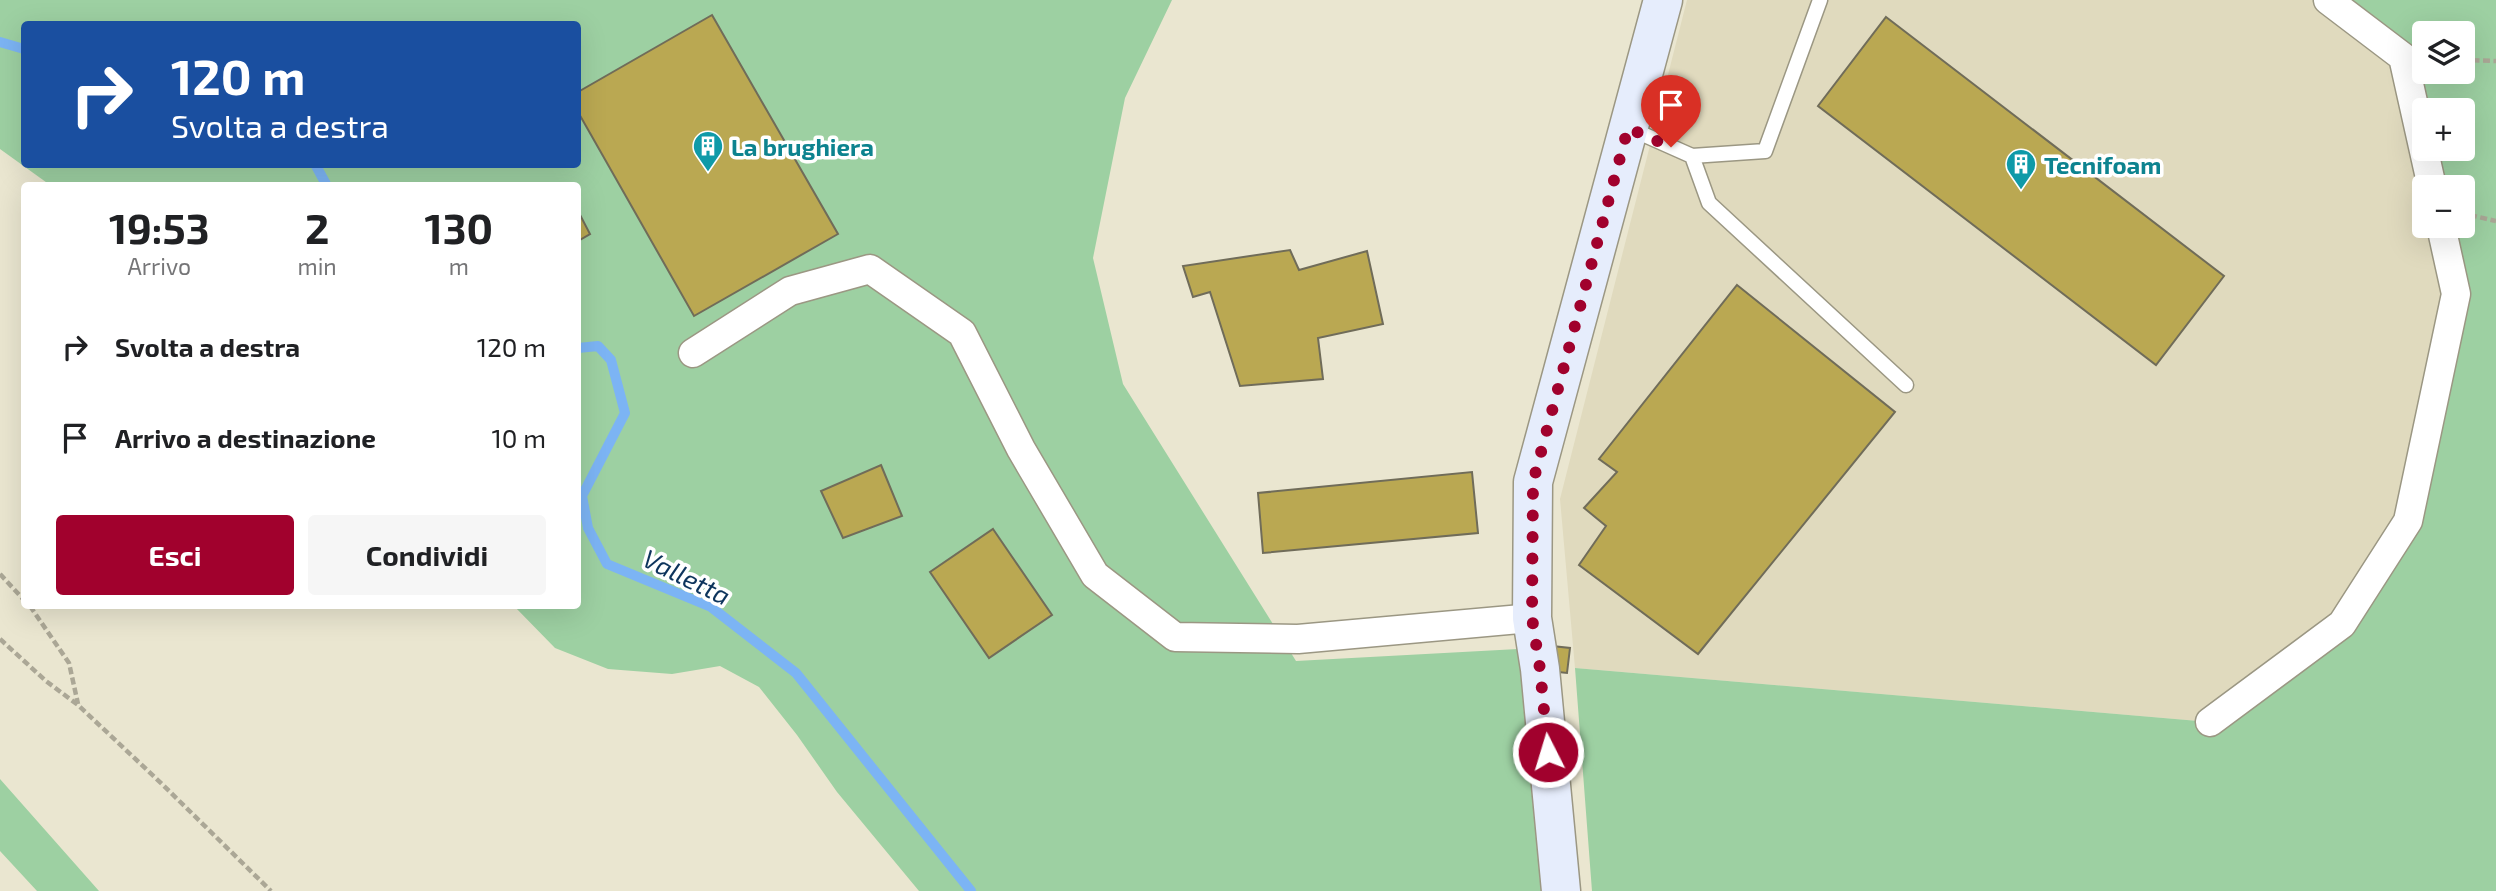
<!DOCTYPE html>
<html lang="it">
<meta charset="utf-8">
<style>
:root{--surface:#fff;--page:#f6f6f6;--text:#202124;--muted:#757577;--accent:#a1012d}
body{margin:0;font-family:"Exo 2",sans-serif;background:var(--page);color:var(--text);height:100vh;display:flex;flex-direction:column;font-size:26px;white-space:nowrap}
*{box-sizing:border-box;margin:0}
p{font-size:23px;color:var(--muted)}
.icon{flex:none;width:38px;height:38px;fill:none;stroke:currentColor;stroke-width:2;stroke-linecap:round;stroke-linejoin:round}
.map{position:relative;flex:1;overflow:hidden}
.side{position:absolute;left:21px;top:182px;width:560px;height:427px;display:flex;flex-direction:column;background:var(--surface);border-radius:7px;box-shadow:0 7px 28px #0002}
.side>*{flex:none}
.guide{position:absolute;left:21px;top:21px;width:560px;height:147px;border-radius:7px;box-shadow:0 7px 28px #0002;background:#1a4fa0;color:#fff;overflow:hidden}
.controls{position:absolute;left:2412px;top:21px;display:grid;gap:14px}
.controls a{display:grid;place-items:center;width:63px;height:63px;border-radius:7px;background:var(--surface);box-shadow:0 7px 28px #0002;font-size:35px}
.pin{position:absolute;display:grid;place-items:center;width:60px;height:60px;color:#fff;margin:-72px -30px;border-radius:50% 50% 50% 0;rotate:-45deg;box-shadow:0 0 7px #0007}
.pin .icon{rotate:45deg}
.me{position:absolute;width:77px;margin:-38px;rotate:355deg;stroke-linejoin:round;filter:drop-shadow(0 0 5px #0008)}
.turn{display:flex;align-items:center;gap:24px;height:147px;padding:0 35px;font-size:32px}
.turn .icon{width:91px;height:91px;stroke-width:2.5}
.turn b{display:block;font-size:49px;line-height:60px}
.eta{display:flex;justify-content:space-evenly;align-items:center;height:119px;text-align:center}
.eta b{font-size:42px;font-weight:700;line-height:49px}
.action{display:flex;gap:14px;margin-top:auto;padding:14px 35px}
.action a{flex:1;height:80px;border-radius:7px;background:var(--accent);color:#fff;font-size:28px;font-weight:700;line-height:80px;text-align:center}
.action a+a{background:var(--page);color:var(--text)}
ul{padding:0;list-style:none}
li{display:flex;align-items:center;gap:21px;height:91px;padding:0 35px}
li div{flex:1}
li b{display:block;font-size:26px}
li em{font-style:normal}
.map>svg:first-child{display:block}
.built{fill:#e0dabe}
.green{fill:#9dd0a2;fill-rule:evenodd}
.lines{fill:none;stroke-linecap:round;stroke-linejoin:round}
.stream{stroke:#7cb4f4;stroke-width:10}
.building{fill:#baa852;stroke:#706c59;stroke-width:2}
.lane-casing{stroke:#9b9783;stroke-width:17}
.street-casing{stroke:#9b9783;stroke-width:31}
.secondary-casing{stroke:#9b9783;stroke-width:41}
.path{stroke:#aba796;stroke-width:4.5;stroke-dasharray:7 3.5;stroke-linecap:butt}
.lane{stroke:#fff;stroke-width:14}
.street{stroke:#fff;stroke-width:28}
.secondary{stroke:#e6edfc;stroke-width:38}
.route{stroke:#a1012d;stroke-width:12;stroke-dasharray:0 21.6}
.labels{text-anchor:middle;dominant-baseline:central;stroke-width:7;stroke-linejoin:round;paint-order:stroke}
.culture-label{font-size:24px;font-weight:bold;fill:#0d838f;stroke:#fff;text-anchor:start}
.water-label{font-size:26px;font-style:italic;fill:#0d345c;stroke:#fff}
</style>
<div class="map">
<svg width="2496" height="891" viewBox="0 0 2496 891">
<rect width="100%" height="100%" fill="#eae6d0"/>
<!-- built -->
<path class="built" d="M1687 0H2328L2403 57 2424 187V226H2441L2456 294 2408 521 2342 624 2210 722 1575 668 1560 499Z"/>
<!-- green -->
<path class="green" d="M0 0H1172L1125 98 1093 258 1123 384 1296 661 1518 649 1541 891H919L837 792 797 735 759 687 720 666 672 674 608 669 555 648 514 606H578V186L50 185 0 149ZM24 24H578V164H24Z
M2328 0H2496V891H1592L1575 668 2210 722 2342 624 2408 521 2456 294 2441 226H2462V187H2432L2403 57ZM2424 33H2462V72H2424ZM2424 110H2462V149H2424Z
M0 779 99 891H37L0 851Z"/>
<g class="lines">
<!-- stream -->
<path class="stream" d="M0 42 24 49
M315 164 327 186
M578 348 598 346 611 360 625 413 582 496 588 528 607 564 711 607 796 673 971 891"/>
</g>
<!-- building -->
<path class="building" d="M712 15 838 234 694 316 578 112V92Z
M1886 17 2224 276 2156 365 1818 106Z
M578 211 590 234 578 241Z
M1290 250 1299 270 1367 251 1383 324 1318 338 1323 379 1240 386 1210 292 1193 297 1183 266Z
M1737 285 1895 412 1698 654 1579 565 1606 526 1584 508 1617 472 1599 459Z
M881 465 902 516 843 538 821 491Z
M1472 472 1478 533 1263 553 1258 493Z
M993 529 1052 615 989 658 930 572Z
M1552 646 1570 648 1567 673 1549 671Z"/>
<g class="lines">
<!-- lane casing -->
<g class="lane-casing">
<path id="lane" d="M1629 128 1692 156 1709 203 1906 385
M1692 156 1765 151 1820 0"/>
</g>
<!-- street casing -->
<g class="street-casing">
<path id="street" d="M2328 0 2403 57 2432 187
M693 353 790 291 870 269 962 333 1021 449 1095 575 1175 637 1298 639 1532 618
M2210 722 2342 624 2408 521 2456 294 2441 226"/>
</g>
<!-- secondary casing -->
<g class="secondary-casing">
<path id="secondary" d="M1561 891 1540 669 1532 618 1533 482 1663 0"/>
</g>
<!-- path -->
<path class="path" d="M2462 60 2496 61
M2470 215 2496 221
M0 574 24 600
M30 606 69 663 78 704
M0 639 46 681 78 705 162 784 271 891"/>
<!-- lane -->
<use href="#lane" class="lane"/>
<!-- street -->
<use href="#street" class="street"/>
<!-- secondary -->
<use href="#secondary" class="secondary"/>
</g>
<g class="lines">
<!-- route -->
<path class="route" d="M1548 752 1540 669 1532 618 1533 482 1628 128 1671 147"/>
</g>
<!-- icons -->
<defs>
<g id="building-pin" transform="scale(1.575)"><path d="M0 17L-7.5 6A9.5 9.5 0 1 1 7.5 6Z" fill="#0f9aa8" stroke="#fff"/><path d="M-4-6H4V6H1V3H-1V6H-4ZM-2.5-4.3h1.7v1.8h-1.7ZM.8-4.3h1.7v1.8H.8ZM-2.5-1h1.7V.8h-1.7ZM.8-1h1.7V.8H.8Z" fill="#fff"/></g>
</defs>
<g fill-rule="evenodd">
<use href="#building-pin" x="708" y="146"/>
<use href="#building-pin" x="2021" y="164"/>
</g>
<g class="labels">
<!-- culture labels -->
<g class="culture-label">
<text x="731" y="146">La brughiera</text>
<text x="2044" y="164">Tecnifoam</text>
</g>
<!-- water labels -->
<g class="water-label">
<text transform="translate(687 576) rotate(26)">Valletta</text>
</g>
</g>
</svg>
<div class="controls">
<a><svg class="icon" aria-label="layers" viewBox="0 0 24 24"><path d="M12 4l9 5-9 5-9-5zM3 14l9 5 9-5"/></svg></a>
<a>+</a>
<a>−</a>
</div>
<div class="pin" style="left:1671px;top:147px;background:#d93025"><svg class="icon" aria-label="arrive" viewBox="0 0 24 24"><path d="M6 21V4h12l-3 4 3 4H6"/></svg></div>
<svg class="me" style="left:1548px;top:752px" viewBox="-20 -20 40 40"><circle r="17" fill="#a1012d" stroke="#fff" stroke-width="3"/><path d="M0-11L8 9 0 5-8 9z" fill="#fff"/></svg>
<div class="guide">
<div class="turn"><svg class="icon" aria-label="right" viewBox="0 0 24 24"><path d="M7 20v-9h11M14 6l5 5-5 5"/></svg><div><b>120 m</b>Svolta a destra</div></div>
</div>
<section class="side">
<div class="eta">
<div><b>19:53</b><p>Arrivo</p></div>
<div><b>2</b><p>min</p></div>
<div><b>130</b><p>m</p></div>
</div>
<ul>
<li><svg class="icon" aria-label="right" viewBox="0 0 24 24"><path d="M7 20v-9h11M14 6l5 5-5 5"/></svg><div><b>Svolta a destra</b></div><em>120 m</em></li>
<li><svg class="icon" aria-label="arrive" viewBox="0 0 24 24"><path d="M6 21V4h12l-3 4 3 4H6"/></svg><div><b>Arrivo a destinazione</b></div><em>10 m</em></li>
</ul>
<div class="action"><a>Esci</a><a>Condividi</a></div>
</section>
</div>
